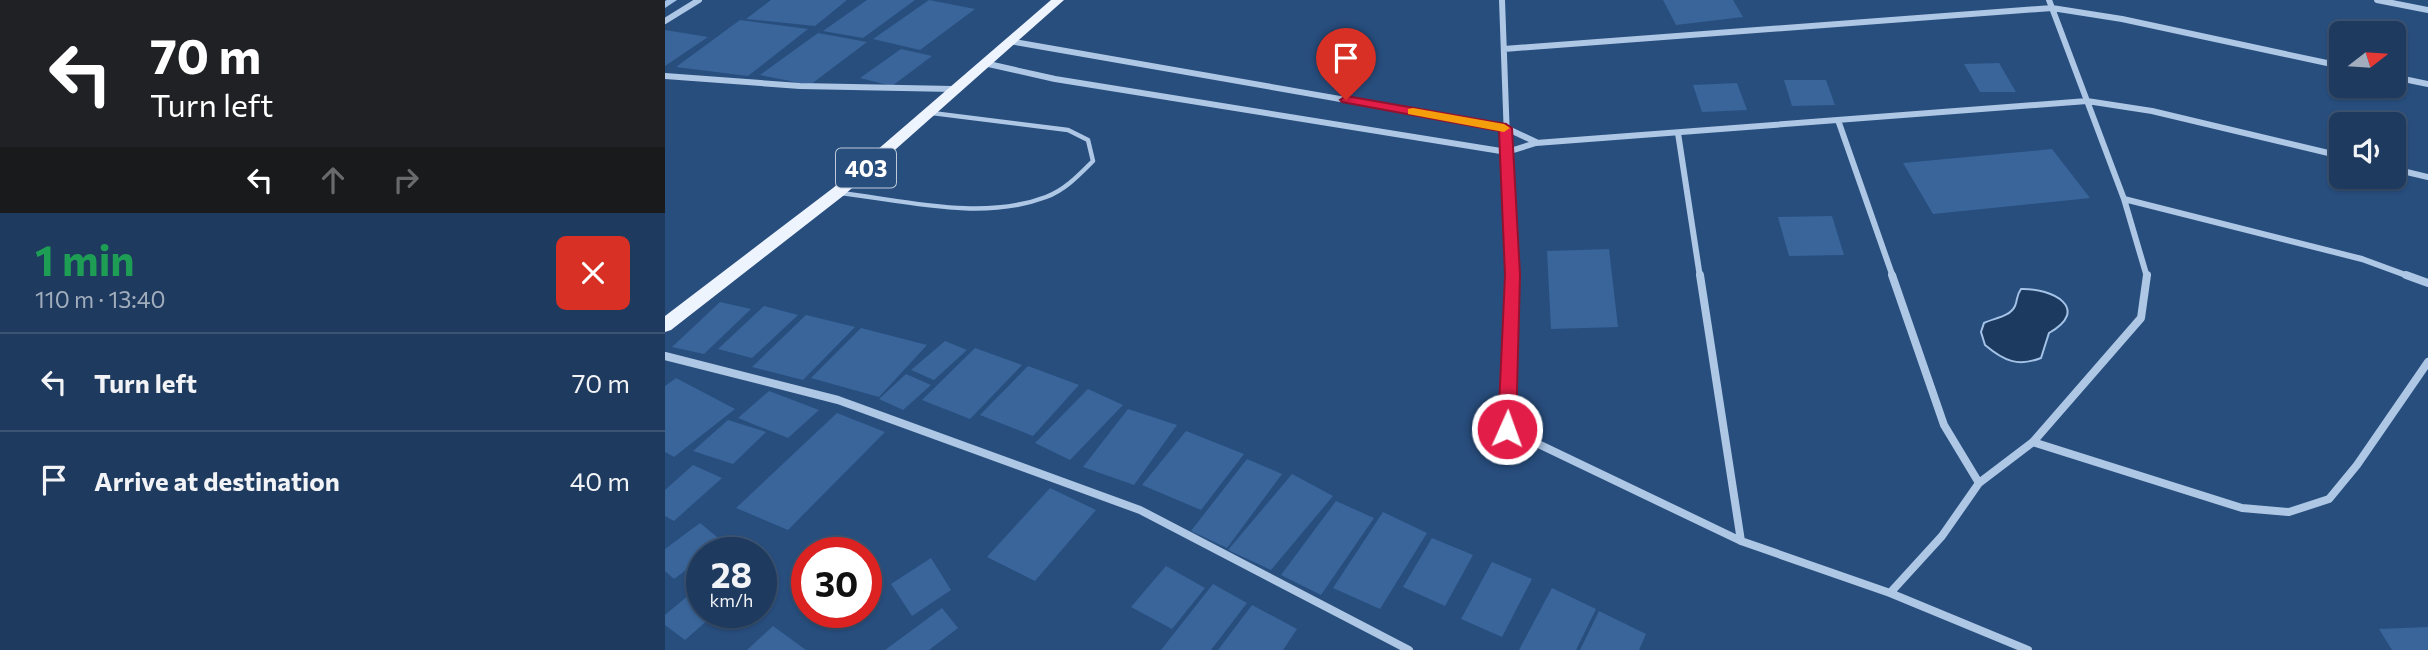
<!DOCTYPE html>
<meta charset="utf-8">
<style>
:root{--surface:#1e3a5e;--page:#264164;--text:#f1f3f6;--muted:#a1adbc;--line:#3c5473}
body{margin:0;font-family:Commissioner,sans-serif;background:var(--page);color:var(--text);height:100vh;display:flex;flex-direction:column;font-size:26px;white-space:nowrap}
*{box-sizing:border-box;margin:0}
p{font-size:23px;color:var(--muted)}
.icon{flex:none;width:38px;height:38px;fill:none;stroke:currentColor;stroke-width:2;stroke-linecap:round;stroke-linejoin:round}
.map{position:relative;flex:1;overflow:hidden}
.sheet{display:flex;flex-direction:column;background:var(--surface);width:665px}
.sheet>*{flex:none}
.top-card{background:#202124;color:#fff;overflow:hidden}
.needle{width:46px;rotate:73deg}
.buttons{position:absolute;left:1664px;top:21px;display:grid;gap:14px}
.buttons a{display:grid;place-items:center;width:77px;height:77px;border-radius:10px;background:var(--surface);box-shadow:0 2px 5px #0004,0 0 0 2px var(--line);font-size:35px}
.speed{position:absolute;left:21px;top:537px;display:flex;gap:14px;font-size:35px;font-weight:700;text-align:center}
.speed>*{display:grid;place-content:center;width:91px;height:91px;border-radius:50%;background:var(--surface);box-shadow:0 2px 5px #0004,0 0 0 2px var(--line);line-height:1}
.speed small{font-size:18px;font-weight:400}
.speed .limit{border:10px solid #d22;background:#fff;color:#111}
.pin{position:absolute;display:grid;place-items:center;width:60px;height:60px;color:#fff;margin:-72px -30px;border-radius:50% 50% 50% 0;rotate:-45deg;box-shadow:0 0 7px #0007}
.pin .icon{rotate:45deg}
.me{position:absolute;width:77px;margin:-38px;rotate:2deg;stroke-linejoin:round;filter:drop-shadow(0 0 5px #0008)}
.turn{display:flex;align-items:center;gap:24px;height:147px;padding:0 35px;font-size:32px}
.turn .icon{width:91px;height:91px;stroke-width:2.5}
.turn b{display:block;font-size:49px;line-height:60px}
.lanes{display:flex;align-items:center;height:66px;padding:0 35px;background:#0003;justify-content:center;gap:35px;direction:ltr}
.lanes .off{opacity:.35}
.round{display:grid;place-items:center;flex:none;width:74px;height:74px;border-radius:10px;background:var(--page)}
.headline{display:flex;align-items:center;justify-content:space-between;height:119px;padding:0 35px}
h1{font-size:42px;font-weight:700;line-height:52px;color:#1e9e55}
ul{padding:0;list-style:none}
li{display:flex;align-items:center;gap:21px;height:98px;padding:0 35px;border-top:2px solid var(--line)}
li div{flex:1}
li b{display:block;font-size:26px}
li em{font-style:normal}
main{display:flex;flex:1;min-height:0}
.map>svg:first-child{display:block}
.water{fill:#1c395f;stroke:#a3c2e5;stroke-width:2}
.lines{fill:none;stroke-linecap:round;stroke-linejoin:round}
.stream{fill:#a3c2e5;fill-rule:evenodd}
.building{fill:#39659a}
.lane{stroke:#aec7e5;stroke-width:4.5}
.street-far1{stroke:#aec7e5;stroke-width:6}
.street{stroke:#aec7e5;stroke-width:8}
.primary{fill:#eef4fd;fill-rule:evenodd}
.route{fill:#e11d48;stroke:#92132f;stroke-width:2}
.slow{fill:#f59e0b}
.labels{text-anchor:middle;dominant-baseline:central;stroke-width:7;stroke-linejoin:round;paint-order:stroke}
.shield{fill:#284e7e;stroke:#becad8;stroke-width:2}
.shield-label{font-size:23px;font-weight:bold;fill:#fff}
</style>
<main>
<section class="sheet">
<div class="top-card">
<div class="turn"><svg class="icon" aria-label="left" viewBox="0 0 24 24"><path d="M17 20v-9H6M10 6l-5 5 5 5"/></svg><div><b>70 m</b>Turn left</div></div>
<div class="lanes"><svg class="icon" aria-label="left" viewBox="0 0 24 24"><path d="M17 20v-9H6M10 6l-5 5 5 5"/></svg><svg class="icon off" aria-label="ahead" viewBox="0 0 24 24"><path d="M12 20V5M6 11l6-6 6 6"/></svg><svg class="icon off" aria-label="right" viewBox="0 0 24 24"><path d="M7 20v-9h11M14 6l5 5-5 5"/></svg></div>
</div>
<div class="headline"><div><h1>1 min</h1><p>110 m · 13:40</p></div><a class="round" style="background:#d93025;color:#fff"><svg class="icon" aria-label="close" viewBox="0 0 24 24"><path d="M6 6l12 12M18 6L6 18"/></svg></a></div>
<ul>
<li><svg class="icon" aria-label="left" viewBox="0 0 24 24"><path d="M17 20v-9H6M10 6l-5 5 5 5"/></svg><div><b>Turn left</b></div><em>70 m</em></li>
<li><svg class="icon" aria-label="arrive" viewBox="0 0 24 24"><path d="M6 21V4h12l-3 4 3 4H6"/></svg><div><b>Arrive at destination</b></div><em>40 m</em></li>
</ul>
</section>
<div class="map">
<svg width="1763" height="650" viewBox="0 0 1763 650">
<rect width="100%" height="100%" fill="#284e7e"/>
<!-- water -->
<path class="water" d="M1356 289C1388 288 1426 309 1384 333L1376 358C1353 367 1339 361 1320 345L1316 332 1319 323C1329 318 1345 317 1350 306 1353 299 1351 296 1356 289Z"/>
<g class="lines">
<!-- stream -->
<path class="stream" d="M2 0H12L0 8V1Z"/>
</g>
<!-- building -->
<path class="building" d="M106 0H182L150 26 81 19Z
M202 0H250L198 38 158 31Z
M264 0 310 9 255 50 208 39Z
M998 0H1068L1078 17 1011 25Z
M75 20 143 29 83 76 11 67Z
M0 30 43 37 0 66Z
M153 33 202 42 145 85 95 75Z
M236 49 267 56 227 86 195 78Z
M1334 63 1351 92H1315L1299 64Z
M1119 80H1161L1170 105 1127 106Z
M1072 83 1082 110 1037 112 1028 85Z
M1387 149 1425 198 1268 214 1238 163Z
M1167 216 1179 255 1124 256 1113 217Z
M944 249 953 327 886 329 882 251Z
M55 302 86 309 39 354 7 347Z
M99 306 133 315 87 358 53 349Z
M141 315 190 327 138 380 87 367Z
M196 328 262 345 214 397 146 378Z
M280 341 302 350 269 380 246 370Z
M310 348 357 365 305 419 257 400Z
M363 366 414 385 368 436 315 415Z
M241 374 266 385 238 410 214 399Z
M11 378 70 409 9 457 0 452V386Z
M423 389 458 405 405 460 370 443Z
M104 391 154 410 123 438 73 418Z
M463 409 512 425 469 485 418 467Z
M172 413 220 432 123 530 71 508Z
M63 420 101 432 68 464 28 451Z
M521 431 579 454 536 510 477 485Z
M582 459 617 474 562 548 526 531Z
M28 465 57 478 9 521 0 516V490Z
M627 474 668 496 606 570 563 550Z
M385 488 431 510 370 581 322 557Z
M671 501 709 518 656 595 616 575Z
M718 512 762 533 715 609 668 588Z
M35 523 58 542 44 553H37V558L9 579 0 571V549Z
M767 538 808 555 780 606 738 587Z
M266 558 286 590 247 616 226 584Z
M827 562 867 579 837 637 796 619Z
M501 566 540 588 507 629 466 607Z
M37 584V612H52L20 640 0 625V615Z
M548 584 582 603 546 650H496Z
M887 588 931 609 911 650H854Z
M587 605 632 629 618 650H553Z
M277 608 293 628 264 650H220Z
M934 611 981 634 974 650H915Z
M108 626 141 650H82Z
M1763 627V650H1727L1714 629Z"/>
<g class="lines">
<!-- lane -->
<path class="lane" d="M176 193C241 201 318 221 381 197 400 190 414 175 428 161L423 140 403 130 267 113"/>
<!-- street-far1 -->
<path class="street-far1" d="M837 0 847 277
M1384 0 1459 199 1482 277
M1712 0 1763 10
M0 21 34 0
M344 41 841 128 871 142
M839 49 1387 8 1457 19 1676 66
M319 63 390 79 842 152 871 143 1422 101 1487 111 1676 156
M0 76 135 86 288 89
M1729 77 1763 84
M1173 120 1228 277
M1013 133 1035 277
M1729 169 1763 177
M1459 199 1697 259 1746 277"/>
<!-- street -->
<path class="street" d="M847 275 842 429 1076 541 1225 593 1363 650
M1035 275 1076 541
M1227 275 1279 425 1314 483
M1741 275 1763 283
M0 356 173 400 475 510 744 650
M1368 442 1577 508 1624 512 1664 499 1692 465 1763 362
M1225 593 1277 536 1314 483 1368 442 1476 318 1482 275"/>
<!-- primary -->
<path class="primary" d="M386 0H399L178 196 6 330 0 332V316L168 188Z"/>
</g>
<!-- route -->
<path class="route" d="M681 96 841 124 847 128 855 275 851 429 848 434 842 436 836 434 833 429 840 275 834 131 677 102 675 100Z"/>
<!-- slow -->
<path class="slow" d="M748 108 839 124 845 128 839 132 743 114V109Z"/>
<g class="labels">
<!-- shield labels -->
<rect class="shield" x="171" y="148.5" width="60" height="39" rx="5"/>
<g class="shield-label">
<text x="201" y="168">403</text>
</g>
</g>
</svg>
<div class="buttons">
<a><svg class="needle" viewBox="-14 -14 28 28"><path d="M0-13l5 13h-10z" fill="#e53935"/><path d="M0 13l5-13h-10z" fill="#a1adbc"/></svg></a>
<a><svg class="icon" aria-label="sound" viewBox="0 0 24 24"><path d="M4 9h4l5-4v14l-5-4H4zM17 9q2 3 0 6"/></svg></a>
</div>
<div class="speed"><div>28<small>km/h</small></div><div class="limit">30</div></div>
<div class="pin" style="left:681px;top:100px;background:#d93025"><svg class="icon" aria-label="arrive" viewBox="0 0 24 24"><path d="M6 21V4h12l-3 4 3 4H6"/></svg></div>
<svg class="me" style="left:842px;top:429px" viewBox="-20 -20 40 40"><circle r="17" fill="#e11d48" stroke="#fff" stroke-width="3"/><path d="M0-11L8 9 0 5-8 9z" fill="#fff"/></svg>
</div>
</main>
